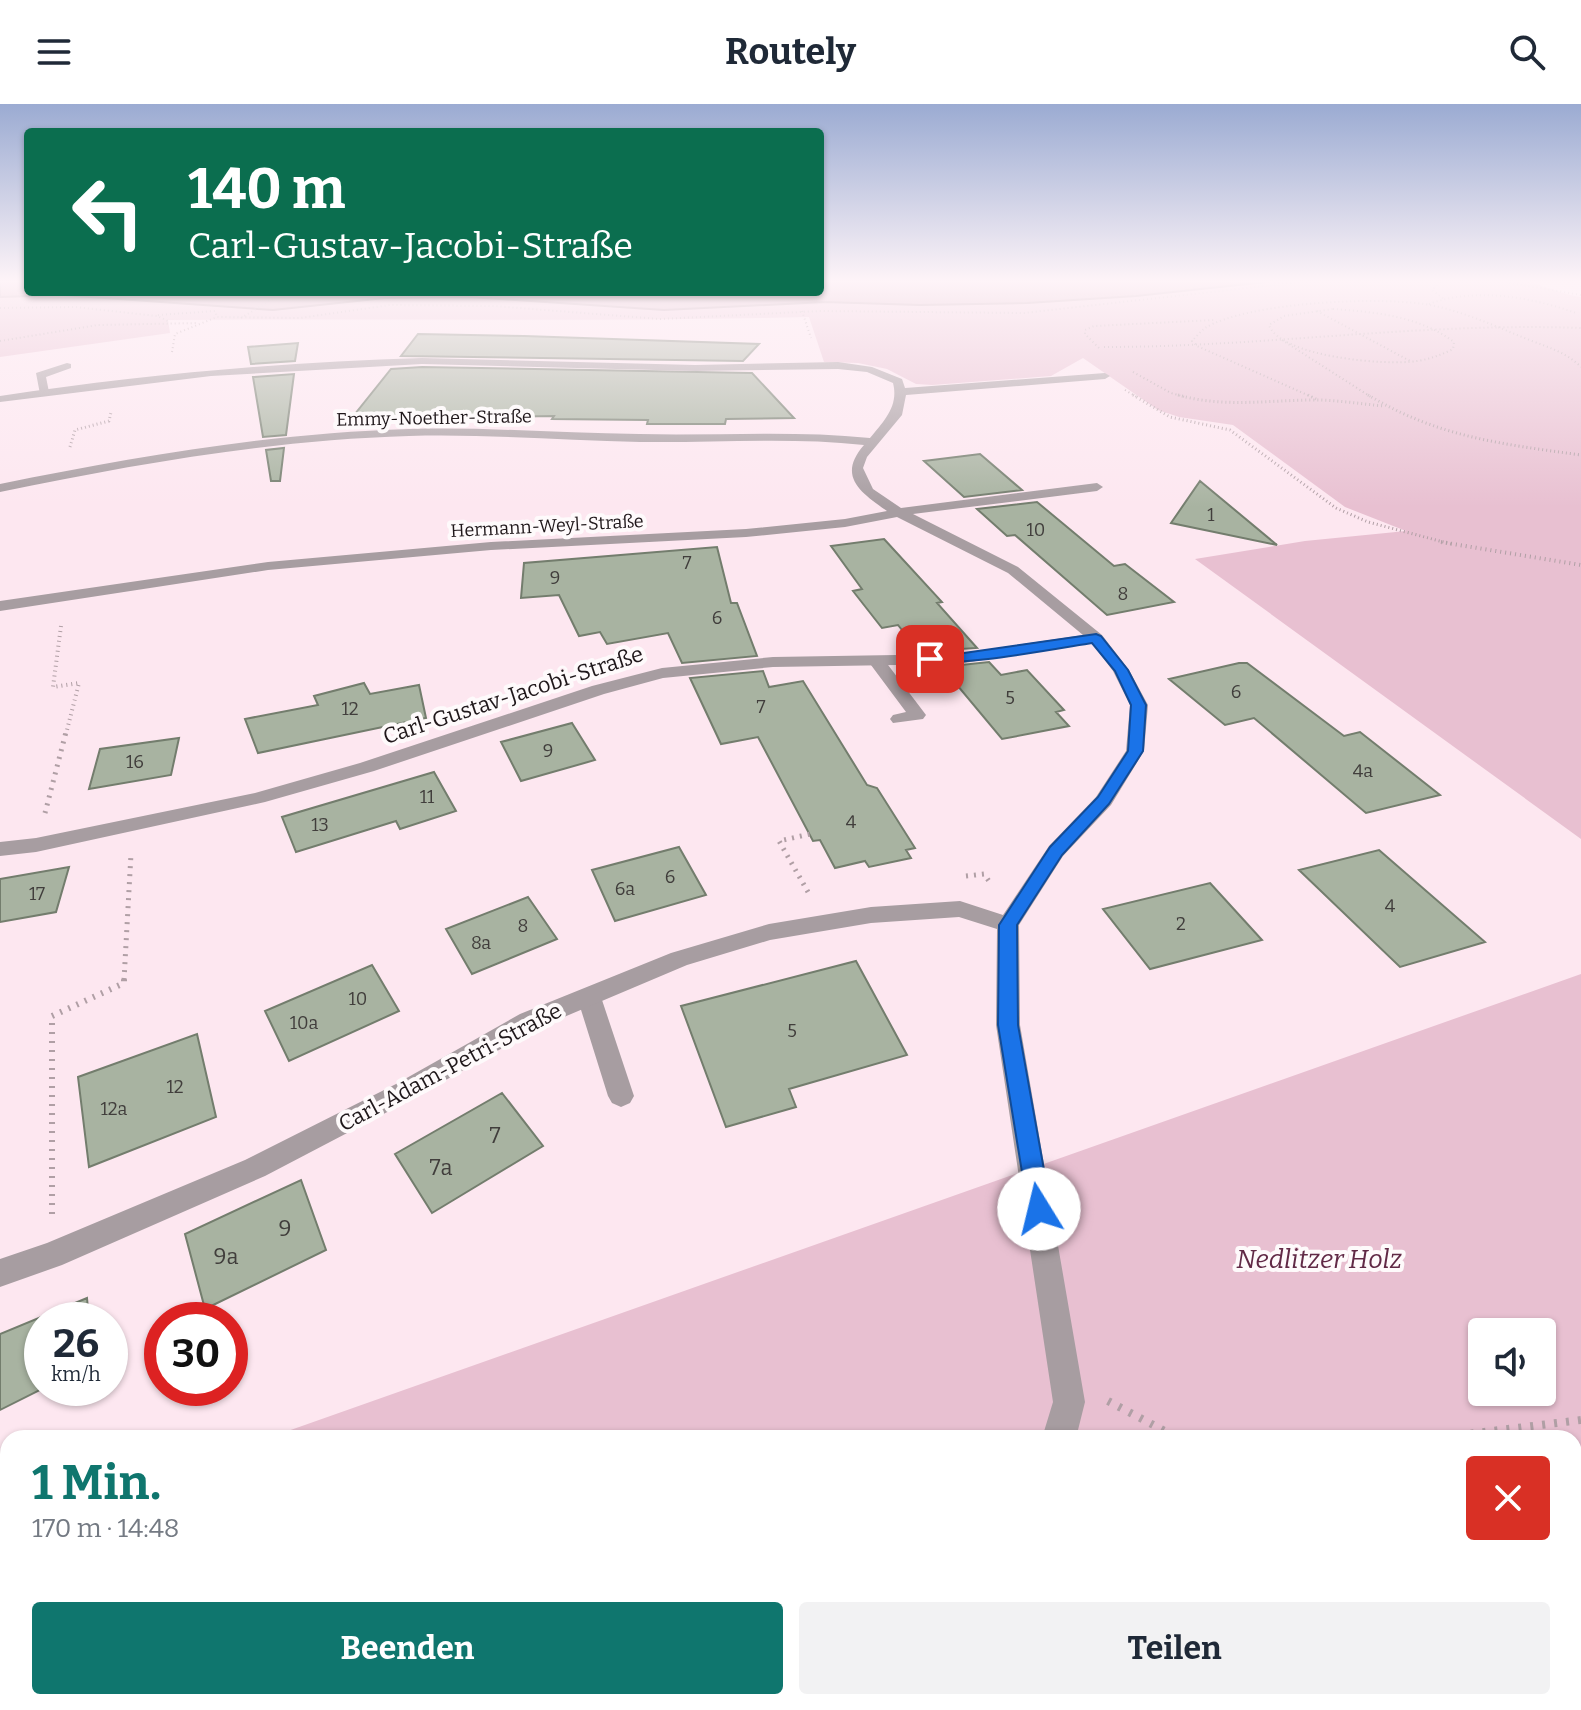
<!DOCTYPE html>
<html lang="de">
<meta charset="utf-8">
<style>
:root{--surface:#fff;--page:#f2f2f3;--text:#1f2937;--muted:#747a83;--accent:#0f766e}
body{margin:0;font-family:Bitter,serif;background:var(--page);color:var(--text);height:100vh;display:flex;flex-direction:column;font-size:30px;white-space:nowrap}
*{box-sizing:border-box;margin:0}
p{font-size:26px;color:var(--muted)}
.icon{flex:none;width:44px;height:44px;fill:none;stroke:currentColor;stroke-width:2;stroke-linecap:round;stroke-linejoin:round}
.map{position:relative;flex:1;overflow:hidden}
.side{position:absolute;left:0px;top:1326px;width:1582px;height:280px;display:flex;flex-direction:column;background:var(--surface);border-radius:24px 24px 0 0;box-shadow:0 2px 6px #0004}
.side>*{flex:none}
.guide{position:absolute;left:24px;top:24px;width:800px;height:168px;border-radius:8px;box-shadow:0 2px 6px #0004;background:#0b6e4f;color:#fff;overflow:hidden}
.fabs{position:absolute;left:1468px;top:1214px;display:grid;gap:16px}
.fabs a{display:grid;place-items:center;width:88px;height:88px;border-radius:8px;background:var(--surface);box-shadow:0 2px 6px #0004;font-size:40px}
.speed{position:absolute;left:24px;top:1198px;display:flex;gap:16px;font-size:40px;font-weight:700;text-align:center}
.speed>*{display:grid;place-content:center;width:104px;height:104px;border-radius:50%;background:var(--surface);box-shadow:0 2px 6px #0004;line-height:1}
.speed small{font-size:20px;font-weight:400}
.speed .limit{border:12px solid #d22;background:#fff;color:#111}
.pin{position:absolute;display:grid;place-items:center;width:68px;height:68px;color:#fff;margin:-34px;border-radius:16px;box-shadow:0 4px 12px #0006}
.me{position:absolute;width:88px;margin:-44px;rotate:351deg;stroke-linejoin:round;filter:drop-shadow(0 0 6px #0008)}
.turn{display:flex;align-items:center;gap:28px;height:168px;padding:0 32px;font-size:36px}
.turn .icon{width:104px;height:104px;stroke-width:2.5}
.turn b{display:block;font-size:56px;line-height:68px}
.round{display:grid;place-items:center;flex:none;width:84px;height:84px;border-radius:8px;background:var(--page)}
.head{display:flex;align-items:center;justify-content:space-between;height:136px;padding:0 32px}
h1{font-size:48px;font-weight:700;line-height:60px;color:var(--accent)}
.action{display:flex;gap:16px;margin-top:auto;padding:16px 32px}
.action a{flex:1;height:92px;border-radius:8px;background:var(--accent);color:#fff;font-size:32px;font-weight:700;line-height:92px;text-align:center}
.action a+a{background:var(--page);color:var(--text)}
header{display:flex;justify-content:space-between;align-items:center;height:104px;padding:0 32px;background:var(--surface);font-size:36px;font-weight:700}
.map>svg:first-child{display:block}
.green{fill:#e8c0d1;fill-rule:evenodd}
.water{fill:#c99db0;stroke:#967583;stroke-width:2}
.building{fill:#a8b3a1;stroke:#737d6d;stroke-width:2}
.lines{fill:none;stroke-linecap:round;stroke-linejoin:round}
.path-far5{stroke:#b09fa5;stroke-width:2;stroke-dasharray:1 3;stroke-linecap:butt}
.path-far4{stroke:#b09fa5;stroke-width:3;stroke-dasharray:1 3;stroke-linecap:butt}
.path-far3{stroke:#b09fa5;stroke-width:4;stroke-dasharray:1 4;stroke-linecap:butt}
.path-far2{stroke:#b09fa5;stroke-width:5;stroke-dasharray:2 6;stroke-linecap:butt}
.path-far1{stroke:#b09fa5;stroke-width:6;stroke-dasharray:2 7;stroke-linecap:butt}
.path{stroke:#b09fa5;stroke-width:8;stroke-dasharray:3 9;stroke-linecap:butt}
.service{fill:#a79da1;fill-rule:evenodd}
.minor{fill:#a79da1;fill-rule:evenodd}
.route{fill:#1a73e8;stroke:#114b97;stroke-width:2}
.labels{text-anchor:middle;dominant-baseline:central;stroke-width:8;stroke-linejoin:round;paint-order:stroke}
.far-street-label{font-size:18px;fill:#1f171a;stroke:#fefafb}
.number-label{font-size:18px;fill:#413e3c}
.street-label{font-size:22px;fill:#1f171a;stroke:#fefafb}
.near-number-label{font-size:22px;fill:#413e3c}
.near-park-label{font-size:26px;font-style:italic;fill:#612946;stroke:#fefafb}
</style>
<header><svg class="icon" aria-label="menu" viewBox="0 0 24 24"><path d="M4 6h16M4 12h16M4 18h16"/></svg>Routely<svg class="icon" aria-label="search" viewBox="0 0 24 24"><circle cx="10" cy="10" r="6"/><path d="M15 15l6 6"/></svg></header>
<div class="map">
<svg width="1581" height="1606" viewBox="0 0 1581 1606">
<rect width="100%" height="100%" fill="#fde7f0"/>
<!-- green -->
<path class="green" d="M1266 178H1527C1547 182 1561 190 1581 193V735L1195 455 1305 437 1406 427 1345 403 1233 321 1179 313 1158 306 1083 254 1051 272 932 281 916 280 887 265 858 259 824 258 809 213C596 218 382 214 168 216L170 229 0 253V193H469L664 206 825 198 920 201 1136 192Z
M1581 870V1606H0V1446L8 1442V1598H1574V1334H268ZM1482 1228H1542V1288H1482Z"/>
<!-- water -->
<path class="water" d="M0 178H28V188H820V178H1266L1136 192 1027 199 920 201 825 198 664 206 469 193 385 194 273 206 62 191 0 193Z"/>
<!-- building -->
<path class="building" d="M418 230 524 232 759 240 743 257 401 252Z
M298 239 295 257 251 260 248 243Z
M422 263 752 269 794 314 726 315 725 320H647L648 316 552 315 554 312 351 315 391 265Z
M294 270 286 331 263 333 253 273Z
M284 344 280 377H271L266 346Z
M980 350 1022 386 964 393 924 357Z
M1200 377 1277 441 1171 419Z
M1037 398 1114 462 1125 460 1174 498 1107 511 1015 431 1007 432 977 405Z
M884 435 942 498 937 499 977 544 929 547 910 525 902 526 898 521 882 524 853 487 862 485 831 442Z
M717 443 731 499H737L757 552 682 559 668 529 607 540 600 528 579 532 559 491 521 494 524 459Z
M989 558 1001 571 1027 566 1064 606 1056 608 1069 622 1002 635 942 563Z
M1239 559H1247L1344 632 1360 628 1440 691 1366 709 1254 614 1225 621 1169 575Z
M763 567 769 583 803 577 867 681 877 684 915 744 906 746 911 754 869 763 865 757 835 764 820 736 813 737 758 633 721 640 690 574Z
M364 579 370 590 419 581 426 614 258 649 245 615 318 601 314 592Z
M572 619 595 656 521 677 501 638Z
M179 634 171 671 89 685 100 645Z
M434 668 456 707 400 725 396 717 296 748 282 713Z
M679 743 706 791 615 817 592 766Z
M1379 746 1485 838 1400 863 1299 766Z
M69 763 56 808 0 818V775Z
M1210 779 1262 836 1150 865 1103 805Z
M528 793 557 835 472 870 446 825Z
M856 857 907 951 789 985 796 1003 726 1023 681 902Z
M372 861 399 907 289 957 265 907Z
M197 930 216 1013 89 1063 78 973Z
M502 989 543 1042 432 1109 395 1050Z
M301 1076 326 1146 205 1205 185 1130Z
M87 1194 89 1216H42L44 1284 0 1306V1230Z"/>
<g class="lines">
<!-- path-far5 -->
<path class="path-far5" d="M1440 178 1432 186 1444 195
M1505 178 1581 191
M1429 200C1475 183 1531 193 1576 209
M0 204 75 203 157 212 168 217
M1333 205C1375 208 1419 212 1454 238L1453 245C1441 251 1430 255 1417 257 1387 262 1280 253 1269 221L1284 212Z
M802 207 811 234
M1317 207 1410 257
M158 211 215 207 217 213
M241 214 284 188
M1282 236 1371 293
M0 237 98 221 198 219
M1104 243C1263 243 1422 218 1581 224
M1099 244 1085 230V226L1094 222 1214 216
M172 248 175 230 217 213 300 214 390 201 494 202 660 215 820 207 1024 209 1300 178
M1133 268 1171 289 1185 293
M1125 286 1137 293
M1312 293 1197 242 1192 237C1196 233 1201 227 1205 224 1247 198 1387 191 1435 202 1467 209 1497 223 1527 235 1547 243 1566 248 1581 263"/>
<!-- path-far4 -->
<path class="path-far4" d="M1133 291 1170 313 1230 326 1336 404 1368 418 1451 440
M1178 291C1224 304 1268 296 1315 296 1338 296 1361 300 1384 302
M1308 291 1318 296
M1368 291C1438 333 1501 340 1581 351
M70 343 75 326 109 317 111 308"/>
<!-- path-far3 -->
<path class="path-far3" d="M1441 438 1581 461
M61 522 53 583 79 579 66 630"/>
<!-- path-far2 -->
<path class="path-far2" d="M45 709 66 628
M966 772 984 770 991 780
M808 788 779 737 810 730
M124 876 131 750"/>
<!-- path-far1 -->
<path class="path-far1" d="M52 1110V912L124 879V874"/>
<!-- path -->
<path class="path" d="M1108 1297 1178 1334
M1435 1334 1581 1316"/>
<!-- service -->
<path class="service" d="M67 259 71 260V264L46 273 49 288 40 290 36 269Z
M876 552 882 553 923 607 926 611 923 615 893 619 890 615 893 611 906 608 868 557Z
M589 884 597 887 601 893 634 992 630 999 621 1003 612 999 608 992 577 893 581 887Z"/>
<!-- minor -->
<path class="minor" d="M422 254 695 261 838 258 872 263 902 275 905 284 1105 269 1110 272 1105 275 906 291 902 311 867 353 863 364 873 385 901 404 1097 379 1103 383 1097 387 913 410 1018 463 1102 531 1129 566 1148 601 1144 647 1111 701 1063 752 1019 821 1020 921 1085 1298 1076 1334H1042L1053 1298 996 921 997 825 959 813 871 819 770 836 687 861 538 924 414 994 265 1072 62 1161 0 1183V1155L47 1139 245 1056 396 980 520 910 671 849 769 820 871 803 960 797 1003 811 1049 742 1096 693 1126 647 1130 601 1113 567 1092 539 957 560 773 563 663 574 604 590 374 667 265 698 36 748 0 752V738L36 734 255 689 360 659 592 582 662 564 773 553 957 550 1083 531 1008 469 897 413 845 423 746 433 491 446 268 466 0 507V497L268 458 491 438 746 425 845 415 887 407C860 388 837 372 864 341 790 333 715 339 640 338 563 336 486 330 409 332 271 336 135 360 0 388V380C135 353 271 329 409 325 486 323 562 329 639 330 716 332 793 326 870 334 884 317 899 302 893 279L867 268 838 265 695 267 422 260 211 272 0 298V292C140 271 280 258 422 254Z
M254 1598H318L314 1606H250Z"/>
</g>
<!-- sky -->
<linearGradient id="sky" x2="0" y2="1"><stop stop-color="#9babd2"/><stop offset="0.44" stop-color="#fef4f8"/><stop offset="1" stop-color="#fef4f8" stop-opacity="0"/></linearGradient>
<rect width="1581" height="403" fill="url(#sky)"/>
<!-- route -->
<path class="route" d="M1096 530 1101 532 1128 566 1146 601 1143 647 1109 700 1062 751 1017 821 1018 921 1051 1105 1048 1113 1039 1116 1031 1113 1028 1105 998 921 999 821 1050 743 1098 693 1128 647 1131 601 1115 567 1092 539C1065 543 939 567 923 555L930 551 957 550Z"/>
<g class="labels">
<!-- far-street labels -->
<g class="far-street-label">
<text transform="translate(434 314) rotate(-1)">Emmy-Noether-Straße</text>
<text transform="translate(547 422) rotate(-3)">Hermann-Weyl-Straße</text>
</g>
<!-- number labels -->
<g class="number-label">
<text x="1211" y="411">1</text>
<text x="1036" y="426">10</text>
<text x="687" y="459">7</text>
<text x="555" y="474">9</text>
<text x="1123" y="490">8</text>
<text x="717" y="514">6</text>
<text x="1236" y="588">6</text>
<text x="1010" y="594">5</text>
<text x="761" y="603">7</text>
<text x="350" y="605">12</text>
<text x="548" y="647">9</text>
<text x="135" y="658">16</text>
<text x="1363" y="667">4a</text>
<text x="427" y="693">11</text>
<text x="851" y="718">4</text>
<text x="320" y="721">13</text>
<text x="670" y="773">6</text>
<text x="625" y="785">6a</text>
<text x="37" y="790">17</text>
<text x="1390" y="802">4</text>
<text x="1181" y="820">2</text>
<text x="523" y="822">8</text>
<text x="481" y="839">8a</text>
<text x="358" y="895">10</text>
<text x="304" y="919">10a</text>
<text x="792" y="927">5</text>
<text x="175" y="983">12</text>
<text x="114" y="1005">12a</text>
</g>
<!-- street labels -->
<g class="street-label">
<text transform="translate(513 591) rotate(-18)">Carl-Gustav-Jacobi-Straße</text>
<text transform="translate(450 963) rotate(-28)">Carl-Adam-Petri-Straße</text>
</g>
<!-- near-number labels -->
<g class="near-number-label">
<text x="495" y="1031">7</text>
<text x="441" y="1063">7a</text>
<text x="285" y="1124">9</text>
<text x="226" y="1152">9a</text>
</g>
<!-- near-park labels -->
<g class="near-park-label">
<text x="1319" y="1155">Nedlitzer Holz</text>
</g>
</g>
</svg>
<div class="fabs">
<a><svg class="icon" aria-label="sound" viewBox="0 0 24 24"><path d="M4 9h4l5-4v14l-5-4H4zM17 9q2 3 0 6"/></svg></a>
</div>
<div class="speed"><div>26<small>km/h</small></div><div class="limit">30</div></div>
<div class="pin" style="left:930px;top:555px;background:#d93025"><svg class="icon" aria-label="arrive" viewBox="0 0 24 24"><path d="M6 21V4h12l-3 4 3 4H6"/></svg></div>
<svg class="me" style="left:1039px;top:1105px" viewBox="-20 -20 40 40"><circle r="19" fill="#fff"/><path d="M0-13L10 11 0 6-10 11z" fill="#1a73e8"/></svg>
<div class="guide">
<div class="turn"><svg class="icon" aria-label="left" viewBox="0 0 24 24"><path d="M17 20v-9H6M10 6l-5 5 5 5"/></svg><div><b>140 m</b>Carl-Gustav-Jacobi-Straße</div></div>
</div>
<section class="side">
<div class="head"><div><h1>1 Min.</h1><p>170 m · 14:48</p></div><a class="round" style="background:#d93025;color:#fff"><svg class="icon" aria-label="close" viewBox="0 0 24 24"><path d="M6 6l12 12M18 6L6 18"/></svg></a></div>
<div class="action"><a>Beenden</a><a>Teilen</a></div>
</section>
</div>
